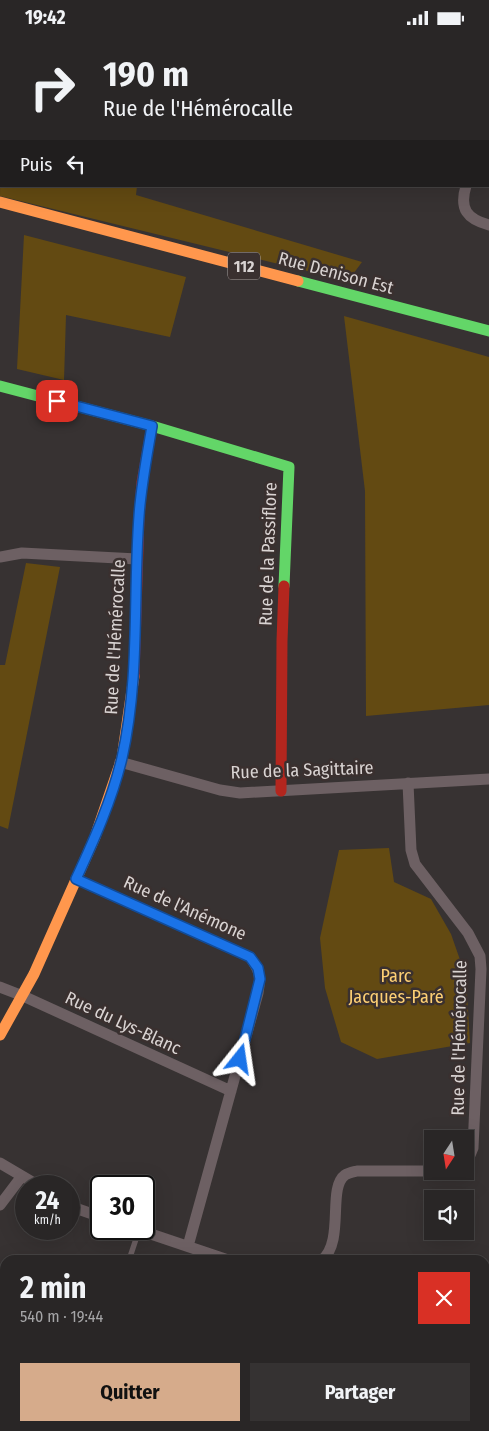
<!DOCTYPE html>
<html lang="fr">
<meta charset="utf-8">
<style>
:root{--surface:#292626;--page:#353232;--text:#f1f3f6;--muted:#a5a5a7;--line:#454343;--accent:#d6ab8b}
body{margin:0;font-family:"Fira Sans Condensed",sans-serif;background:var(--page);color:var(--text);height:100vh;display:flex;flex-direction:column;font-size:19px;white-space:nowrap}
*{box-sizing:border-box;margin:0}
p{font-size:16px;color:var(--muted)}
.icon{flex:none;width:28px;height:28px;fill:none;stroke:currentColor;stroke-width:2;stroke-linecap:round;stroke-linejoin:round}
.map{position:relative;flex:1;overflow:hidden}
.side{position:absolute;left:0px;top:1220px;width:490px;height:176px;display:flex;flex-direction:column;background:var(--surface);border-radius:15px 15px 0 0;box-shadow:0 5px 20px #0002,0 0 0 1px var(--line)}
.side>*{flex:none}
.top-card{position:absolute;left:0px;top:0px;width:490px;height:152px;box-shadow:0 5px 20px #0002,0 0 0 1px var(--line);background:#292626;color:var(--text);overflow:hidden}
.needle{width:32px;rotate:192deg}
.fabs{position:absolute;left:424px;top:1095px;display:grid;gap:10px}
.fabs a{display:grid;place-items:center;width:50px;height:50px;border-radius:0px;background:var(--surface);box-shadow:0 5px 20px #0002,0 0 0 1px var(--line);font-size:25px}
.speed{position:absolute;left:15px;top:1140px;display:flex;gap:10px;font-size:25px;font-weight:700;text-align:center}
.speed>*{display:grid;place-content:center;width:65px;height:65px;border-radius:50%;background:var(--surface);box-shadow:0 5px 20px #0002,0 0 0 1px var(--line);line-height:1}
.speed small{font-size:12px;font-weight:400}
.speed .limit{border:2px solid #111;border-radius:8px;background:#fff;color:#111}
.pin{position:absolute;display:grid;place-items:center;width:42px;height:42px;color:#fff;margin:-21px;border-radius:10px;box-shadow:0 2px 8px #0006}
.me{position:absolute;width:55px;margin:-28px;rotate:15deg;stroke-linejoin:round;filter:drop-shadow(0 0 4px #0008)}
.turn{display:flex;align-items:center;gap:18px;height:105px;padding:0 20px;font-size:22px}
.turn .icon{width:65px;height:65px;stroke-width:2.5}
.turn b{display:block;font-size:35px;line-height:42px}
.then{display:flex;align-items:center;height:48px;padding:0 20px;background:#0003;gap:10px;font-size:19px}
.round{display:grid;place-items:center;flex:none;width:52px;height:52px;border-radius:0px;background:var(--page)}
.overview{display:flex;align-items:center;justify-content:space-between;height:85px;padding:0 20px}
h1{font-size:30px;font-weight:700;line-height:38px}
.action{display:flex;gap:10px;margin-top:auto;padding:10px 20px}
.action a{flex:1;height:58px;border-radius:0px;background:var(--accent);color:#111;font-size:20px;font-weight:700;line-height:58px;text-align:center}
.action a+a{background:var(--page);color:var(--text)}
.status{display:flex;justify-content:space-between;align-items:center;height:35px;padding:0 25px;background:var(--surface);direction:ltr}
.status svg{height:14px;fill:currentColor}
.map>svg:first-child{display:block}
.green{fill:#634a12}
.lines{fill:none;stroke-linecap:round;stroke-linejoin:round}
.path{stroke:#675f61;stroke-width:2;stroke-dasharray:4 4;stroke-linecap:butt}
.lane{stroke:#6d6063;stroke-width:5.5}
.street{stroke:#6d6063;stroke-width:11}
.fast{stroke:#63d668;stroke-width:11}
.slow{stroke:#ff974d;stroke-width:11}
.jam{stroke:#b3261e;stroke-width:11}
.route-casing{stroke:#114b97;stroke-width:12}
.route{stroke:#1a73e8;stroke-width:9}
.labels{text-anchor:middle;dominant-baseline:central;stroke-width:5;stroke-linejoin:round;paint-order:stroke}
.shield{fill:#3a302f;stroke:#a9a2a1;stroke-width:1}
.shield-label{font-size:16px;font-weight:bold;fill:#d9d3d2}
.street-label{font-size:18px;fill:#d9d3d2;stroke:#3a302f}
.park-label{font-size:18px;fill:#fed074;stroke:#3a302f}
</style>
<div class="status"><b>19:42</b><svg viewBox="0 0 49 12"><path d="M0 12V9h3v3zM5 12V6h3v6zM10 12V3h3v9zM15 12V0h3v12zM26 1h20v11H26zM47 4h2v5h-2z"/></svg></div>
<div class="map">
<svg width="489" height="1396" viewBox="0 0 489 1396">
<rect width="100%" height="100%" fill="#373232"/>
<!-- green -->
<path class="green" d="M55 0H164L54 1Z
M1 85V151H137L136 160 362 227 348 246 0 161Z
M24 200 186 242 170 302 66 280 64 345 17 334Z
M344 281 489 322V670L366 681 365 456Z
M26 528 60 532 8 794 0 791V630H5Z
M389 813 394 847 431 864 451 899 466 942 470 1008 377 1024 341 1007 325 953 320 903 339 815Z
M489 1299V1396H0V1344L5 1343V1391H485V1300Z"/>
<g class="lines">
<!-- path -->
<path class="path" d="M368 1V0
M288 1391V1396"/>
<!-- lane -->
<path class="lane" d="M129 1225 139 1195"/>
<!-- street -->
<path class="street" d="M242 0V1
M489 94V93
M466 151C459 174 467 184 489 190
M0 522 22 518 137 524
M120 727 220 755 240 758 489 744
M408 748 411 815 415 829 468 898 480 921 481 934 473 1113 468 1125 465 1127
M76 844 250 922C260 936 261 941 258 958L188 1211
M0 952 23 961 231 1056
M0 1128 39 1151
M69 1169 78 1174 101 1182
M0 1170 22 1141
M136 1194 228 1225
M322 1225C345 1206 327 1153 345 1140 348 1138 353 1137 357 1136H432"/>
<!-- fast -->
<path class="fast" d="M298 246 489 296
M0 351 152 391 289 432 284 551"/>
<!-- slow -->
<path class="slow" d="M0 167 298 246
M0 1000 34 939 95 802 122 723 134 641"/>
<!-- jam -->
<path class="jam" d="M134 641 139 482 142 447 152 391
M281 756 282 606 284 551"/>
</g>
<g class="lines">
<!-- route casing -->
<g class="route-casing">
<path id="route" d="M57 366 152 391C147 421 141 451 139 481 133 562 140 643 122 723 112 765 94 805 76 844L250 922 258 933 260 944 240 1024"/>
</g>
<!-- route -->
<use href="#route" class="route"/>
</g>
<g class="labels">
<!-- shield labels -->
<rect class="shield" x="228" y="217.5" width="32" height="27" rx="4"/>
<g class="shield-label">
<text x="244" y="231">112</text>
</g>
<!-- street labels -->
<g class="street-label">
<text transform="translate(336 238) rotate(15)">Rue Denison Est</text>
<text transform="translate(268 519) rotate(-88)">Rue de la Passiflore</text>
<text transform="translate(115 602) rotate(-87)">Rue de l'Hémérocalle</text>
<text transform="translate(302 735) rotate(-2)">Rue de la Sagittaire</text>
<text transform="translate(185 873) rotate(24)">Rue de l'Anémone</text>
<text transform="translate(123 988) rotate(25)">Rue du Lys-Blanc</text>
<text transform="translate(459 1003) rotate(-89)">Rue de l'Hémérocalle</text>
</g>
<!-- park labels -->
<g class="park-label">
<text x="396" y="941">Parc<tspan x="396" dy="21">Jacques-Paré</tspan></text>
</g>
</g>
</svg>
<div class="fabs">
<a><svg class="needle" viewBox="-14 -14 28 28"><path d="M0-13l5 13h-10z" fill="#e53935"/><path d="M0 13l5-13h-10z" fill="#a5a5a7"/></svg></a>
<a><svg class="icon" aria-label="sound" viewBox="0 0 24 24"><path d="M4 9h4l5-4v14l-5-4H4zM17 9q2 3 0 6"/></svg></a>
</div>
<div class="speed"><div>24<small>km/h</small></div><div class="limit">30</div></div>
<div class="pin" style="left:57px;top:366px;background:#d93025"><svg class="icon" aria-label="arrive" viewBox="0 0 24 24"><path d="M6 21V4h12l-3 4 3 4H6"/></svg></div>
<svg class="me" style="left:240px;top:1024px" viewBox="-20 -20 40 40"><path d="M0-17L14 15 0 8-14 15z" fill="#1a73e8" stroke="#fff" stroke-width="4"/></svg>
<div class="top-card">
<div class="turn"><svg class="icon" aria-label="right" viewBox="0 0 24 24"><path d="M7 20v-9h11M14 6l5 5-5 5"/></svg><div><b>190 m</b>Rue de l'Hémérocalle</div></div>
<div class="then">Puis<svg class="icon" aria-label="left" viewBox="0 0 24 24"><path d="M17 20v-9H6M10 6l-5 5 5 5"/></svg></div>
</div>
<section class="side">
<div class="overview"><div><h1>2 min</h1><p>540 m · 19:44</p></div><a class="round" style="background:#d93025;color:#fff"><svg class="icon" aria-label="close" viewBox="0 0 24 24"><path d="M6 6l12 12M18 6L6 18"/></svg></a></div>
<div class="action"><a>Quitter</a><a>Partager</a></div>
</section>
</div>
